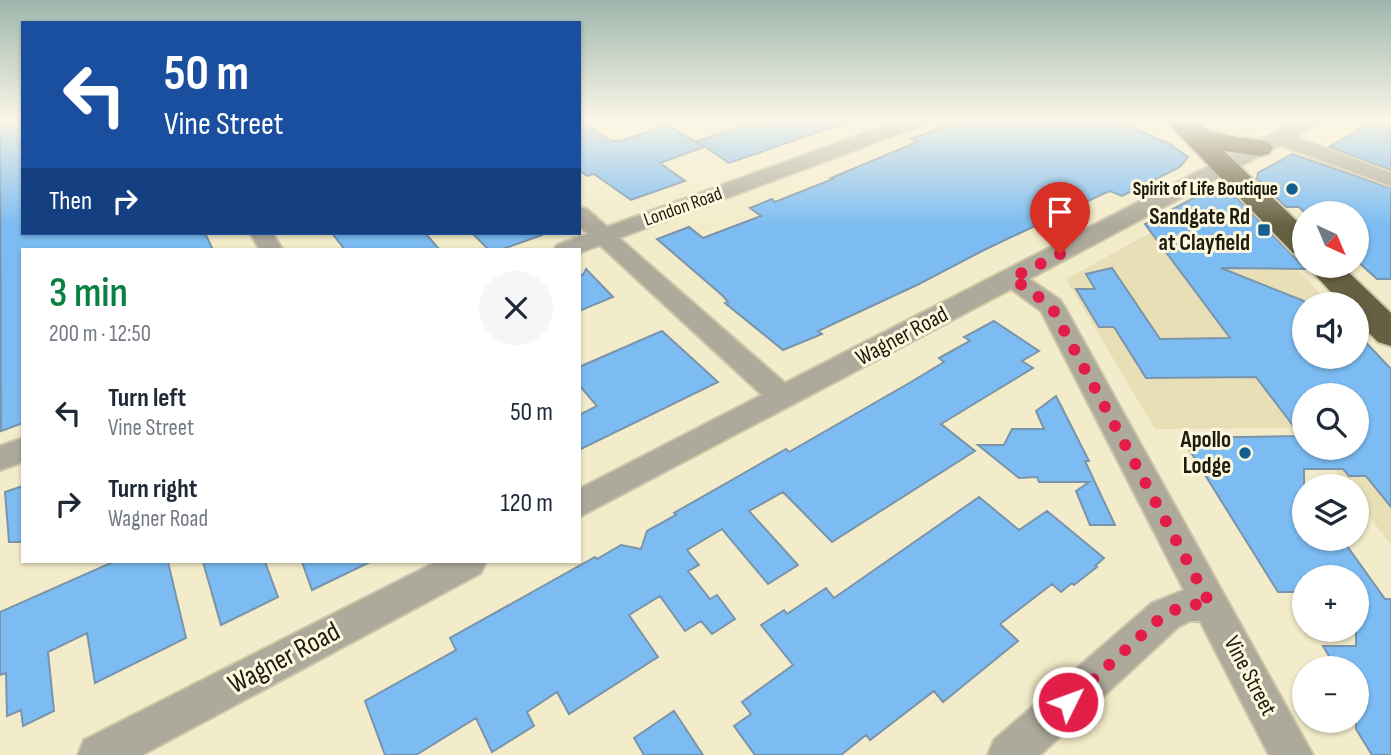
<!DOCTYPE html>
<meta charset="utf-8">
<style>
:root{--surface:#fff;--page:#f6f6f7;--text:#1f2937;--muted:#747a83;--accent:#0b8043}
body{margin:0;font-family:"Sofia Sans Condensed",sans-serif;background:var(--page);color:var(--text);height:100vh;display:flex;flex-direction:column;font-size:26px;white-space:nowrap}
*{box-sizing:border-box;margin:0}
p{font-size:23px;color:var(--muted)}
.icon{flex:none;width:38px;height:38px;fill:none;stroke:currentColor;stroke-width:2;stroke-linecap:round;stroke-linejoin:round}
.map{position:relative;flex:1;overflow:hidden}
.side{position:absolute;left:21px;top:248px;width:560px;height:315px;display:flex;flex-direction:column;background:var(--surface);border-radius:0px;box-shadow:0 2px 5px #0004}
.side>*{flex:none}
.hud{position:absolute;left:21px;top:21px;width:560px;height:214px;border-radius:0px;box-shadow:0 2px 5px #0004;background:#1a4fa0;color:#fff;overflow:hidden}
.needle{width:46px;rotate:136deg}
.fabs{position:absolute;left:1292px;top:201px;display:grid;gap:14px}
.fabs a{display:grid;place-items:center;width:77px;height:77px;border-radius:50%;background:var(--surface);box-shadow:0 2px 5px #0004;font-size:35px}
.pin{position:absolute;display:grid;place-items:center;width:60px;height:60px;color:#fff;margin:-72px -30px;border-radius:50% 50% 50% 0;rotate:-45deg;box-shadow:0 0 7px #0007}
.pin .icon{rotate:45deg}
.me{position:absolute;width:77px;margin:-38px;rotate:48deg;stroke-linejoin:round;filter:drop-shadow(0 0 5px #0008)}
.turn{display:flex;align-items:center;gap:24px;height:147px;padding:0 28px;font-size:32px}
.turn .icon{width:91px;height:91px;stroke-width:2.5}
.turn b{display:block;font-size:49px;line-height:60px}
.then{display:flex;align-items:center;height:66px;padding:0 28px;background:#0003;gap:14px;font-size:26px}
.round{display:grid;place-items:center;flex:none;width:74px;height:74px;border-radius:37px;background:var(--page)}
.head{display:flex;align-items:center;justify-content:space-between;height:119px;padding:0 28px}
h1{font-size:42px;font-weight:600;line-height:52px;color:var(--accent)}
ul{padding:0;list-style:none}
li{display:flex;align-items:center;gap:21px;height:91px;padding:0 28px}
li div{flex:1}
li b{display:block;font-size:26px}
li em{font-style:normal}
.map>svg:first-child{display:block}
.built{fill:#e8dfb7}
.building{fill:#7cbcf2;stroke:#7a94ab;stroke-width:2;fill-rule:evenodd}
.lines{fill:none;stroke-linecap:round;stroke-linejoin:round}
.minor-casing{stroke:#cdc6a8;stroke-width:4}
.highway-casing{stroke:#cdc6a8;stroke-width:4}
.minor{fill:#adaa9c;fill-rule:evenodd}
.highway{fill:#666042;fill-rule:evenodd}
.route{stroke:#e11d48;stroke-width:12;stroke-dasharray:0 21.6}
.poi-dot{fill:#155e92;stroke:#fef9de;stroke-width:2.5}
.labels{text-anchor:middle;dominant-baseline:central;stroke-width:6;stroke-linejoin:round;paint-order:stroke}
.far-poi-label{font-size:19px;font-weight:bold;fill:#1e1b0f;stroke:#fef9de;text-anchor:end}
.far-street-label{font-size:19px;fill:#1e1b0f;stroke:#fef9de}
.poi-label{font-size:23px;font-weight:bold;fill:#1e1b0f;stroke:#fef9de;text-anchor:end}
.street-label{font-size:23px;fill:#1e1b0f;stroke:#fef9de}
.near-street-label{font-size:28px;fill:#1e1b0f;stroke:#fef9de}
</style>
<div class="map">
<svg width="1391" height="755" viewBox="0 0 1391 755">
<rect width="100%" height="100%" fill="#f3ecca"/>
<!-- built -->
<path class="built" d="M1201 120H1273L1237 139 1216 134Z
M1219 195 1231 199 1330 304H1304V357H1356V332L1391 369V545L1356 499V486H1347L1318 448H1356V396H1304L1302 428 1155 429 1067 281 1068 278Z"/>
<!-- building -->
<path class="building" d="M0 120H23V233H205L213 250H23V423L1 431Z
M579 120 611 141H620L668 125 704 147 660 163 685 181 631 200 594 174 587 176 579 170Z
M764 120H846L847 122 729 163 697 141Z
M962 120H1115L1170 144 1188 157 1180 167 1122 196 1110 191 1105 193 986 249 917 285 818 331 822 334 783 350 725 303 728 302 723 296 657 239 689 227 703 238 761 216 750 208 772 199 775 202 833 179 831 178 917 142 911 139Z
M1374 121 1391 127V170L1329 147Z
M1292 154 1391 188V279H1377L1356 260V214H1306L1299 207H1286L1257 179 1258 173Z
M1214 187 1227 188 1306 269 1221 268 1304 301V357H1356V332L1391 369V507L1366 476H1349L1343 469H1304V539H1342L1385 599H1391V755H1372L1356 729V668H1336L1323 646H1356V578H1304V592H1278L1182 438 1301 436 1256 377 1146 378 1114 327H1099L1076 289H1095L1086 274 1112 268 1160 339 1230 338 1145 224ZM1304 396H1356V448H1304Z
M332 233H425L440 250H345Z
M472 233H542V235L500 250H489Z
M586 269 613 297 579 311V274L583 275Z
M994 321 1039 351 1022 361 1033 368 941 424 975 451 832 542 783 492 749 511 798 565 768 584 722 529 687 550 699 565 688 571 710 599 717 595 735 619 712 634 701 621 685 631 660 596 629 615 658 657 569 714 557 692 527 712 534 726 492 752 476 718 416 755H385L365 701 456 650 450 638 595 557 597 559 621 545 641 549 647 531 676 515 674 513 786 449 789 452 911 382 944 362 939 358 970 341 964 337Z
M662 331 718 382 579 450V415L597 406 579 385V367Z
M1056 396 1089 461H1085L1115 525H1090L1076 491 1089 482H1039L1037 477 1019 478 978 445H1004L1012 429H1044L1036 411Z
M23 486V542H9L5 492Z
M979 497 1019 530 1047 511 1104 558 1095 566 1097 567 1074 585 1072 583 1061 592 1052 584 1000 624 1018 641 943 702 934 691 870 740 866 735 841 755H755L734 726 751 714 742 702 793 665 761 625 784 610 787 614 826 588 834 598Z
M113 562H168L186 638 95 683 87 633 48 652 54 711 23 726 21 710 7 716 6 673 0 675V612Z
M203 562H265L278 597 221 625Z
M302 562H370L312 590Z
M674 711 703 755H644L634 738Z"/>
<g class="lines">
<!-- minor casing -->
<g class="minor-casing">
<path id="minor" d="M901 120H927L925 124 619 238 785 383 1299 120H1322L1295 137 1391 173V186L1280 145 1029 279 1060 300 1064 306 1313 755H1269L1200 621H1190L1178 627 1040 755H988L994 740 1152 603 1184 590 1041 311 1011 289 579 517V489L762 395 600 245 579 253V250H554L557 245 588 234 579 226V207L587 209 607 227Z
M250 233H272L283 250H260Z
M23 438V462L0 470V446Z
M436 562H486L481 573 142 755H78L84 740Z"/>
</g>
<!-- highway casing -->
<g class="highway-casing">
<path id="highway" d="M1165 120H1193C1211 138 1245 136 1269 142L1273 148 1269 154 1260 156 1224 151 1304 228V255L1293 253Z
M1307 266H1342L1391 313V346L1378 342 1356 320V304H1342Z"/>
</g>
<!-- minor -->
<use href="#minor" class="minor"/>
<!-- highway -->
<use href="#highway" class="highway"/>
</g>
<!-- sky -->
<linearGradient id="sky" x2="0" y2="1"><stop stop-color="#9eb6ac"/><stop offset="0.53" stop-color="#faf6e7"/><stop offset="1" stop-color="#faf6e7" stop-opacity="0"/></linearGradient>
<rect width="1391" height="226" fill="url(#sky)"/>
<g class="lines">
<!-- route -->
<path class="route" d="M1060 254 1012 278 1051 306 1210 604 1187 605 1165 614 1068 702"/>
</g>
<!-- markers -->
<g class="poi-dot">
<circle cx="1292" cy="189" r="7"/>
<rect x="1257" y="223" width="14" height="14" rx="3.5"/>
<circle cx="1245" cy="453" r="7"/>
</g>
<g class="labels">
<!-- far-poi labels -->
<g class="far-poi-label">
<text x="1278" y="189">Spirit of Life Boutique</text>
</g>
<!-- far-street labels -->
<g class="far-street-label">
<text transform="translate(683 207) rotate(-20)">London Road</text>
</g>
<!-- poi labels -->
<g class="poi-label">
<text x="1250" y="217">Sandgate Rd<tspan x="1250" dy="26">at Clayfield</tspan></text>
<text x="1231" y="440">Apollo<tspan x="1231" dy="26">Lodge</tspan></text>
</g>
<!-- street labels -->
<g class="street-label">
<text transform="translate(902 336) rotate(-28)">Wagner Road</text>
<text transform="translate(1250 676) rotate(62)">Vine Street</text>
</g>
<!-- near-street labels -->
<g class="near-street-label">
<text transform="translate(284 658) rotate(-28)">Wagner Road</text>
</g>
</g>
</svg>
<div class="fabs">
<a><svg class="needle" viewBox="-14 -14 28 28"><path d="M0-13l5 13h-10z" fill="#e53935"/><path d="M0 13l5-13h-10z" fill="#747a83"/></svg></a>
<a><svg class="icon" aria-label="sound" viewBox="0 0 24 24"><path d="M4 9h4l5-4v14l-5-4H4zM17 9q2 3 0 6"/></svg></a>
<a><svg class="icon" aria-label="search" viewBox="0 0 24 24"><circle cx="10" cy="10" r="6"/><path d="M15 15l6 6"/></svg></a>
<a><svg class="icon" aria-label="layers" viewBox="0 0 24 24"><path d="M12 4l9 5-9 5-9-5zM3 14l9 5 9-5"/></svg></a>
<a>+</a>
<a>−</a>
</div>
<div class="pin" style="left:1060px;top:254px;background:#d93025"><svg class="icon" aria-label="arrive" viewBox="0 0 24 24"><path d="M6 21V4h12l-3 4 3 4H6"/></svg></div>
<svg class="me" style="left:1068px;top:702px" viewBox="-20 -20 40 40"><circle r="17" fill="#e11d48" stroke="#fff" stroke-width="3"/><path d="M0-11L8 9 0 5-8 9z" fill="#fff"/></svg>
<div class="hud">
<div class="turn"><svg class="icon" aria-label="left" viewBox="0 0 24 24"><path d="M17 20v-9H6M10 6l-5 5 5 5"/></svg><div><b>50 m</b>Vine Street</div></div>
<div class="then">Then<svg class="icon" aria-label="right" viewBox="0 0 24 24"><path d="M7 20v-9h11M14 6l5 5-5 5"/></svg></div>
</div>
<section class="side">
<div class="head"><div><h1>3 min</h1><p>200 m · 12:50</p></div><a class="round"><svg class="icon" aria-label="close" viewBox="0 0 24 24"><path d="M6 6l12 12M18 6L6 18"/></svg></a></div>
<ul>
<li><svg class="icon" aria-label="left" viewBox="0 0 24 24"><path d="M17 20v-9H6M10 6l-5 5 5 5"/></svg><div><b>Turn left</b><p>Vine Street</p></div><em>50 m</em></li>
<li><svg class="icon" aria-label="right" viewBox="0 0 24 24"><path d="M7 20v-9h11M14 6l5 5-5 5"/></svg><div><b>Turn right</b><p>Wagner Road</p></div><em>120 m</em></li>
</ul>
</section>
</div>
